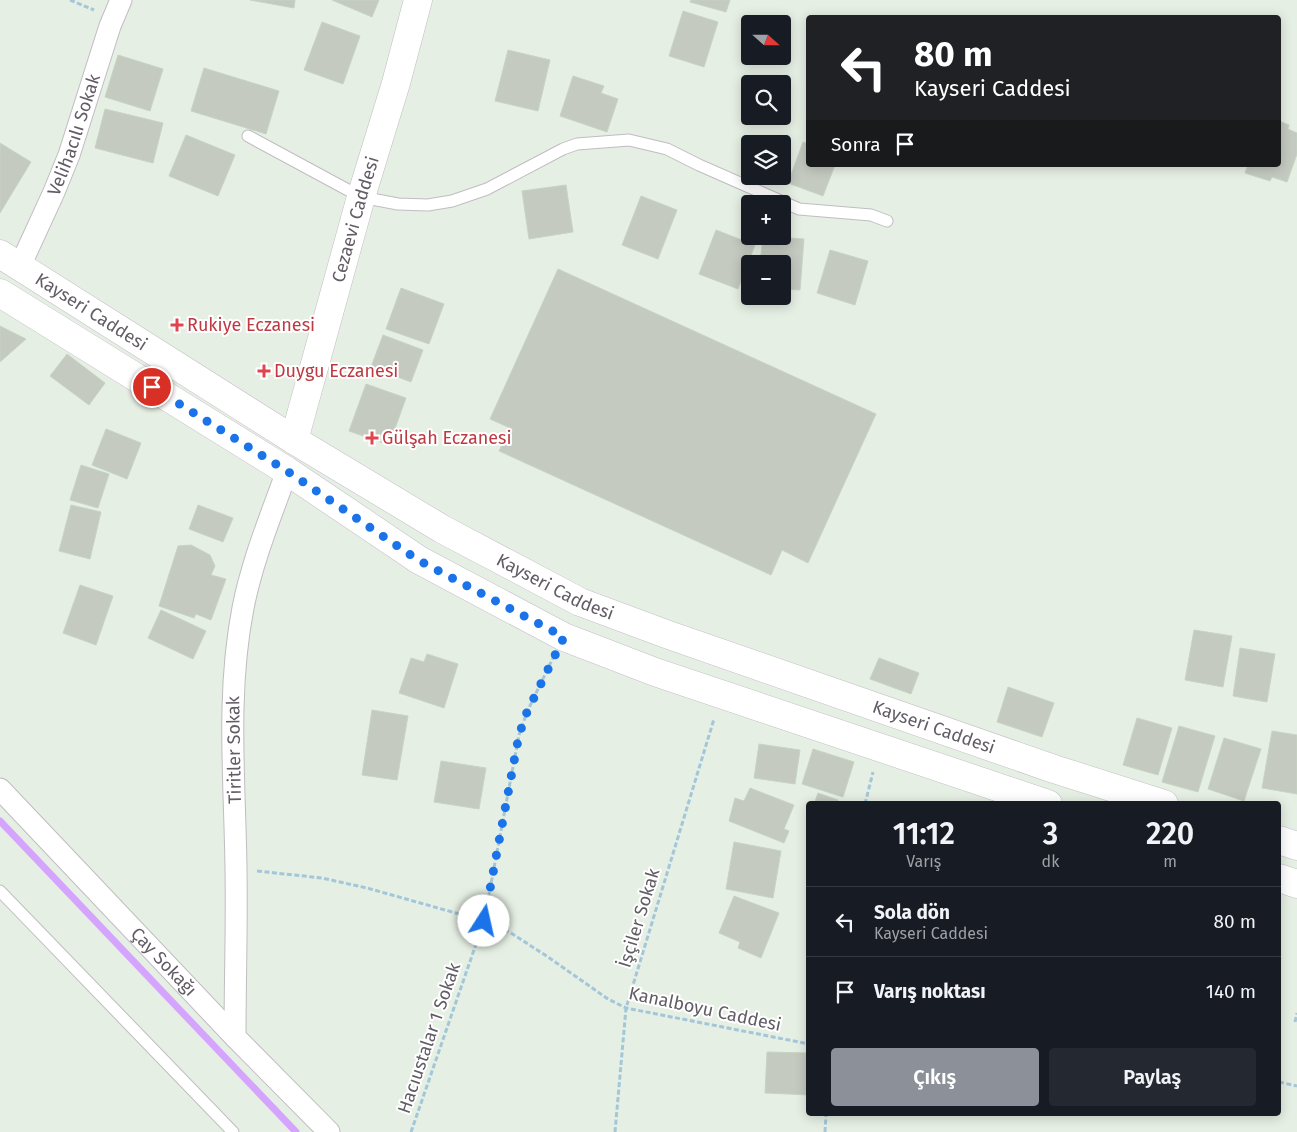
<!DOCTYPE html>
<html lang="tr">
<meta charset="utf-8">
<style>
:root{--surface:#171b24;--page:#242831;--text:#f1f3f6;--muted:#9ea1a6;--line:#363941;--accent:#8c9099}
body{margin:0;font-family:"Fira Sans",sans-serif;background:var(--page);color:var(--text);height:100vh;display:flex;flex-direction:column;font-size:19px;white-space:nowrap}
*{box-sizing:border-box;margin:0}
p{font-size:16px;color:var(--muted)}
.icon{flex:none;width:28px;height:28px;fill:none;stroke:currentColor;stroke-width:2;stroke-linecap:round;stroke-linejoin:round}
.map{position:relative;flex:1;overflow:hidden}
.panel{position:absolute;left:806px;top:801px;width:475px;height:315px;display:flex;flex-direction:column;background:var(--surface);border-radius:5px;box-shadow:0 2px 12px #0003}
.panel>*{flex:none}
.top-card{position:absolute;left:806px;top:15px;width:475px;height:152px;border-radius:5px;box-shadow:0 2px 12px #0003;background:#202124;color:#fff;overflow:hidden}
.needle{width:32px;rotate:111deg}
.controls{position:absolute;left:741px;top:15px;display:grid;gap:10px}
.controls a{display:grid;place-items:center;width:50px;height:50px;border-radius:5px;background:var(--surface);box-shadow:0 2px 12px #0003;font-size:25px}
.pin{position:absolute;display:grid;place-items:center;width:42px;height:42px;color:#fff;margin:-21px;border:2px solid #fff;border-radius:50%;box-shadow:0 1px 5px #0007}
.me{position:absolute;width:55px;margin:-28px;rotate:10deg;stroke-linejoin:round;filter:drop-shadow(0 0 4px #0008)}
.turn{display:flex;align-items:center;gap:18px;height:105px;padding:0 25px;font-size:22px}
.turn .icon{width:65px;height:65px;stroke-width:2.5}
.turn b{display:block;font-size:35px;line-height:42px}
.then{display:flex;align-items:center;height:48px;padding:0 25px;background:#0003;gap:10px;font-size:19px}
.eta{display:flex;justify-content:space-evenly;align-items:center;height:85px;text-align:center}
.eta b{font-size:30px;font-weight:600;line-height:35px}
.cta{display:flex;gap:10px;margin-top:auto;padding:10px 25px}
.cta a{flex:1;height:58px;border-radius:5px;background:var(--accent);color:#fff;font-size:20px;font-weight:600;line-height:58px;text-align:center}
.cta a+a{background:var(--page);color:var(--text)}
ul{padding:0;list-style:none}
li{display:flex;align-items:center;gap:15px;height:70px;padding:0 25px;border-top:1px solid var(--line)}
li div{flex:1}
li b{display:block;font-size:19px}
li em{font-style:normal}
.map>svg:first-child{display:block}
.lines{fill:none;stroke-linecap:round;stroke-linejoin:round}
.stream{stroke:#d5a4ff;stroke-width:7}
.building{fill:#c4cac0;stroke:#c6d4c2}
.service-casing{stroke:#c1bcc3;stroke-width:13}
.minor-casing{stroke:#c1bcc3;stroke-width:23}
.tertiary-casing{stroke:#c1bcc3;stroke-width:29}
.secondary-casing{stroke:#c5bfc8;stroke-width:29}
.path{stroke:#a3c6d9;stroke-width:3;stroke-dasharray:5 2.5;stroke-linecap:butt}
.service{stroke:#fff;stroke-width:11}
.minor{stroke:#fff;stroke-width:21}
.tertiary{stroke:#fff;stroke-width:28}
.secondary{stroke:#fff;stroke-width:28}
.route{stroke:#1a73e8;stroke-width:9;stroke-dasharray:0 16.2}
.health-dot{fill:#e0444e;stroke:#fff;stroke-width:2}
.labels{text-anchor:middle;dominant-baseline:central;stroke-width:4;stroke-linejoin:round;paint-order:stroke}
.street-label{font-size:18px;fill:#625c65;stroke:#fff}
.health-label{font-size:18px;fill:#be3a42;stroke:#fff;text-anchor:start}
</style>
<div class="map">
<svg width="1297" height="1132" viewBox="0 0 1297 1132">
<rect width="100%" height="100%" fill="#e6efe4"/>
<g class="lines">
<!-- stream -->
<path class="stream" d="M0 821 296 1132"/>
</g>
<!-- building -->
<path class="building" d="M250 0H295L294 8Z
M332 0H379L372 17Z
M691 0H730L726 12 690 2Z
M683 11 718 22 704 67 669 56Z
M322 22 360 36 343 84 304 70Z
M508 50 550 60 538 111 495 101Z
M118 55 163 69 150 111 105 97Z
M204 68 279 91 266 134 191 111Z
M573 76 604 86 601 93 618 99 607 132 560 116Z
M105 109 163 123 153 163 95 148Z
M1279 121 1289 125 1288 129 1297 133V154L1287 182 1272 177 1270 181 1245 173 1248 165H1279Z
M186 135 235 155 218 196 169 176Z
M803 142 809 144V165H835L823 196 788 183Z
M0 143 31 162 0 213Z
M566 185 573 232 529 239 522 191Z
M641 196 677 210 658 259 622 245Z
M716 230 755 245 738 289 699 274Z
M763 236 804 239 800 290 782 289V264H760Z
M830 250 868 261 855 305 817 293Z
M558 269 876 414 808 563 782 550 771 575 499 451 510 428 490 419Z
M401 288 444 304 429 344 386 329Z
M0 326 26 339 0 362Z
M383 335 423 350 411 382 371 367Z
M67 354 105 383 89 405 50 376Z
M366 384 406 398 389 445 349 431Z
M106 429 141 443 127 479 92 465Z
M81 465 109 474 98 508 70 500Z
M71 505 101 512 90 559 59 551Z
M198 505 233 518 223 542 189 529Z
M191 545 210 555 215 566 211 575 226 579 211 620 196 614 194 618 159 606 178 546Z
M80 585 113 596 96 645 63 633Z
M161 610 206 631 193 659 148 638Z
M1194 630 1232 636 1223 687 1185 680Z
M1240 648 1275 654 1267 702 1233 696Z
M427 654 458 664 444 708 399 693 411 658 424 662Z
M879 658 919 673 911 694 870 679Z
M1008 687 1054 703 1042 737 997 722Z
M372 710 408 716 397 780 362 775Z
M1137 718 1172 728 1158 775 1123 765Z
M1179 726 1215 736 1198 792 1162 782Z
M1272 731 1297 735V794L1262 788Z
M1224 738 1261 749 1244 801 1208 789Z
M759 744 800 750 795 784 754 778Z
M813 749 854 762 843 797 802 784Z
M441 761 486 768 479 809 434 802Z
M750 788 794 805 784 829 789 831 784 843 729 821 735 798 744 801Z
M818 793 838 800 837 804H814Z
M734 842 781 851 773 898 726 889Z
M734 896 779 913 761 958 738 948 740 942 719 933Z
M767 1052 809 1053V1095L765 1093Z"/>
<g class="lines">
<!-- service casing -->
<g class="service-casing">
<path id="service" d="M248 136 361 197 398 204 428 205 452 201 487 189 563 149 577 144 629 140 667 149 699 165 799 209 871 215 887 221
M0 891 233 1132"/>
</g>
<!-- minor casing -->
<g class="minor-casing">
<g id="minor">
<path id="s1" d="M20 266 54 192 69 155 110 26 121 0"/>
<path id="s2" d="M0 789 235 1037 329 1132"/>
<path d="M235 1037C235 981 237 925 236 870 235 782 226 695 243 608 252 561 271 516 287 471"/>
</g>
</g>
<!-- tertiary casing -->
<g class="tertiary-casing">
<g id="tertiary">
<path id="s3" d="M294 440 361 197 396 83 418 0"/>
</g>
</g>
<!-- secondary casing -->
<g class="secondary-casing">
<g id="secondary">
<path id="s4" d="M0 254 294 440 442 529 580 602 666 634 1054 769 1164 804"/>
<path d="M0 293 287 471 419 560 564 637 655 672 1048 804"/>
<path d="M1279 840 1297 846"/>
<path d="M1279 878 1297 884"/>
</g>
</g>
<!-- path -->
<path class="path" d="M70 0 94 10
M865 804 873 772
M257 871 322 878 367 888 484 921 511 933 548 957 608 999 626 1008 809 1044
M1295 1022 1297 1013
M1279 1082 1297 1086
M411 1132 484 921 519 735 527 712 553 658
M615 1132 626 1008 714 719
M825 1132 826 1114"/>
<!-- service -->
<use href="#service" class="service"/>
<!-- minor -->
<use href="#minor" class="minor"/>
<!-- tertiary -->
<use href="#tertiary" class="tertiary"/>
<!-- secondary -->
<use href="#secondary" class="secondary"/>
</g>
<g class="lines">
<!-- route -->
<path class="route" d="M152 387 287 471 418 560 564 637 527 712 519 735 484 921"/>
</g>
<!-- markers -->
<g class="health-dot">
<path d="M174.5 317.5h5v5h5v5h-5v5h-5v-5h-5v-5h5z"/>
<path d="M261.5 363.5h5v5h5v5h-5v5h-5v-5h-5v-5h5z"/>
<path d="M369.5 430.5h5v5h5v5h-5v5h-5v-5h-5v-5h5z"/>
</g>
<g class="labels">
<!-- street labels -->
<g class="street-label">
<text stroke="none"><textPath href="#s1" startOffset="142">Velihacılı Sokak</textPath></text>
<text stroke="none"><textPath href="#s3" startOffset="229">Cezaevi Caddesi</textPath></text>
<text stroke="none"><textPath href="#s4" startOffset="108">Kayseri Caddesi</textPath></text>
<text stroke="none"><textPath href="#s4" startOffset="648">Kayseri Caddesi</textPath></text>
<text stroke="none"><textPath href="#s4" startOffset="1052">Kayseri Caddesi</textPath></text>
<text transform="translate(234 750) rotate(-91)">Tiritler Sokak</text>
<text transform="translate(639 918) rotate(-73)">İşçiler Sokak</text>
<text stroke="none"><textPath href="#s2" startOffset="238">Çay Sokağı</textPath></text>
<text transform="translate(705 1009) rotate(12)">Kanalboyu Caddesi</text>
<text transform="translate(429 1038) rotate(-71)">Hacıustalar 1 Sokak</text>
</g>
<!-- health labels -->
<g class="health-label">
<text x="187" y="325">Rukiye Eczanesi</text>
<text x="274" y="371">Duygu Eczanesi</text>
<text x="382" y="438">Gülşah Eczanesi</text>
</g>
</g>
</svg>
<div class="controls">
<a><svg class="needle" viewBox="-14 -14 28 28"><path d="M0-13l5 13h-10z" fill="#e53935"/><path d="M0 13l5-13h-10z" fill="#9ea1a6"/></svg></a>
<a><svg class="icon" aria-label="search" viewBox="0 0 24 24"><circle cx="10" cy="10" r="6"/><path d="M15 15l6 6"/></svg></a>
<a><svg class="icon" aria-label="layers" viewBox="0 0 24 24"><path d="M12 4l9 5-9 5-9-5zM3 14l9 5 9-5"/></svg></a>
<a>+</a>
<a>−</a>
</div>
<div class="pin" style="left:152px;top:387px;background:#d93025"><svg class="icon" aria-label="arrive" viewBox="0 0 24 24"><path d="M6 21V4h12l-3 4 3 4H6"/></svg></div>
<svg class="me" style="left:484px;top:921px" viewBox="-20 -20 40 40"><circle r="19" fill="#fff"/><path d="M0-13L10 11 0 6-10 11z" fill="#1a73e8"/></svg>
<div class="top-card">
<div class="turn"><svg class="icon" aria-label="left" viewBox="0 0 24 24"><path d="M17 20v-9H6M10 6l-5 5 5 5"/></svg><div><b>80 m</b>Kayseri Caddesi</div></div>
<div class="then">Sonra<svg class="icon" aria-label="arrive" viewBox="0 0 24 24"><path d="M6 21V4h12l-3 4 3 4H6"/></svg></div>
</div>
<section class="panel">
<div class="eta">
<div><b>11:12</b><p>Varış</p></div>
<div><b>3</b><p>dk</p></div>
<div><b>220</b><p>m</p></div>
</div>
<ul>
<li><svg class="icon" aria-label="left" viewBox="0 0 24 24"><path d="M17 20v-9H6M10 6l-5 5 5 5"/></svg><div><b>Sola dön</b><p>Kayseri Caddesi</p></div><em>80 m</em></li>
<li><svg class="icon" aria-label="arrive" viewBox="0 0 24 24"><path d="M6 21V4h12l-3 4 3 4H6"/></svg><div><b>Varış noktası</b></div><em>140 m</em></li>
</ul>
<div class="cta"><a>Çıkış</a><a>Paylaş</a></div>
</section>
</div>
